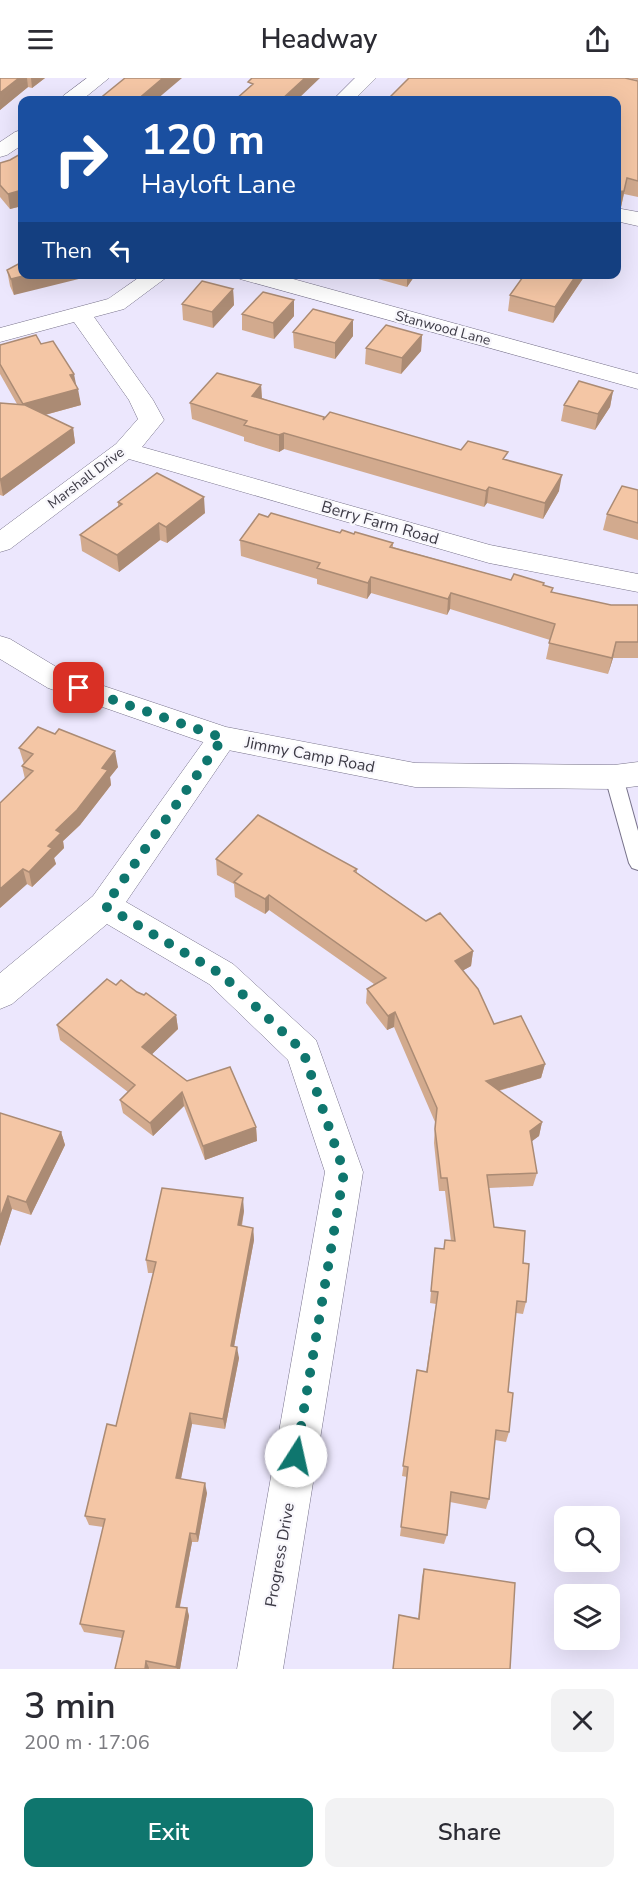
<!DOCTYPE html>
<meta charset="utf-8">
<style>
:root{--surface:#fff;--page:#f2f2f3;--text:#2b2b33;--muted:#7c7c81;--accent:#0f766e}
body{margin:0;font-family:"Nunito Sans",sans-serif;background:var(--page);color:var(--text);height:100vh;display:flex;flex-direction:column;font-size:22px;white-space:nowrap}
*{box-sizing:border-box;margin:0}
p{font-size:20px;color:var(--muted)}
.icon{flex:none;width:33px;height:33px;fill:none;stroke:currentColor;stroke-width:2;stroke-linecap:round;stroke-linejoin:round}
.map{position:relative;height:1591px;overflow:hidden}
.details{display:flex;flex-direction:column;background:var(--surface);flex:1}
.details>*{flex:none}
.banner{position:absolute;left:18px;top:18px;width:603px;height:183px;border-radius:12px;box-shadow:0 6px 24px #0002;background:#1a4fa0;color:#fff;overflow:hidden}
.tools{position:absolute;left:554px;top:1428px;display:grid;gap:12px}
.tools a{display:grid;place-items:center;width:66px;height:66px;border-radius:12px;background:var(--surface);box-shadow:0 6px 24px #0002;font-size:30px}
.pin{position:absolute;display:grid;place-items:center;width:51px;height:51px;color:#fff;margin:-26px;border-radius:12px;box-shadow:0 3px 9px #0006}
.me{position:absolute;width:66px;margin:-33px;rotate:10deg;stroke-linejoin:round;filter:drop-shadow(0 0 4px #0008)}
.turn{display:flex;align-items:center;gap:21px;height:126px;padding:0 24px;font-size:27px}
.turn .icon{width:78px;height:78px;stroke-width:2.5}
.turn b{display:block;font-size:42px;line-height:51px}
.then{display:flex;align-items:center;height:57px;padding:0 24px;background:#0003;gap:12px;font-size:22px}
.round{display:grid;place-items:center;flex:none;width:63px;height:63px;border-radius:12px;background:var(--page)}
.summary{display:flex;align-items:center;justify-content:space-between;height:102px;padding:0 24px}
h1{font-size:36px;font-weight:600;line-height:45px}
.cta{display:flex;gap:12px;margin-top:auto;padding:12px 24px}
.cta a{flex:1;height:69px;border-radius:12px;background:var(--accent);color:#fff;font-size:24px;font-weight:600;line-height:69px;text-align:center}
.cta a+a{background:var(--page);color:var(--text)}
header{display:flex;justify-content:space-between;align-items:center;height:78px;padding:0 24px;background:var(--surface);font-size:27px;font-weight:600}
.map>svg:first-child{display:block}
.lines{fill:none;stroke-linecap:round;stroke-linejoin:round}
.service-casing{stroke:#77728a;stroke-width:2}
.minor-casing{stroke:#77728a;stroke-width:1}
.tertiary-casing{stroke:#77728a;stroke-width:1}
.service{fill:#fff;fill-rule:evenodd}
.minor{fill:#fff;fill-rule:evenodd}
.tertiary{fill:#fff;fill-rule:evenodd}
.wall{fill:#d2aa8e}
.shaded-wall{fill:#ab8b74}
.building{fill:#f4c6a5;stroke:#ab8b74;stroke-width:1.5}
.route{stroke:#0f766e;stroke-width:10;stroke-dasharray:0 18}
.labels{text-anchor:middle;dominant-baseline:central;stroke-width:4.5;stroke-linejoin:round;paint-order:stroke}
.far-street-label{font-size:14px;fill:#3c3a45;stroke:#f8f7fc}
.street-label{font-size:16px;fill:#3c3a45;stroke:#f8f7fc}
</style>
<header><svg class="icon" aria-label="menu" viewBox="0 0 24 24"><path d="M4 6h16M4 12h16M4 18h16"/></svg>Headway<svg class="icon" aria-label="share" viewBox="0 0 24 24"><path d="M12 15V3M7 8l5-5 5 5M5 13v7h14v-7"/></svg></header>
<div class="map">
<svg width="638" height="1591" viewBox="0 0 638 1591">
<rect width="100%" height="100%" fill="#ece7fd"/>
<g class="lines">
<!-- service casing -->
<g class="service-casing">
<path id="service" d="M614 693 620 694 623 699 638 753V792L632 790 629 785 605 699 608 694Z"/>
</g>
<!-- minor casing -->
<g class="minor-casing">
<path id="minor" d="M87 0H109L82 22H60L63 18Z
M355 0H376L354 22H333Z
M22 52V67L7 77 0 79V64L15 54Z
M616 130 638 134V148L616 143Z
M144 196H171L124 231 94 239 153 322 164 342 142 369 490 467 638 496V514L489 485 129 381 10 471 0 474V452L116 366 138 341 129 322 74 244 0 264V250L108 221Z
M237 196H275L638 296V311L240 201Z
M223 649 234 652 238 660 126 824 233 886 316 962 363 1094 283 1591H237L325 1094 288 982 209 906 107 846 12 926 0 931V895L93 818 212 652Z"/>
</g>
<!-- tertiary casing -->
<g class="tertiary-casing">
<path id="tertiary" d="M0 558 10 561 68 596 226 649 415 685 614 687 638 684V708L614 711 415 709 223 671 48 610 0 581Z"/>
</g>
<!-- service -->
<use href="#service" class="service"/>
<!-- minor -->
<use href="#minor" class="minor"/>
<!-- tertiary -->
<use href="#tertiary" class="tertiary"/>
</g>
<!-- wall -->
<path class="wall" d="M0 0H45L32 10 28 9 0 32Z
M628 0H638V2Z
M638 3V119L624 116 621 129H619L620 130 616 148V22Z
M22 76V128L10 131 0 119V85L10 82Z
M22 184 14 217 10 208 7 192Z
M360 196H416L407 209Z
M586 196 553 245 508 233 510 217Z
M233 211 234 227 213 250 183 242 182 226Z
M242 236 294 238 274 261 242 252Z
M353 242V258L335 281 294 270 293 254Z
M422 257 421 273 401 296 365 286 366 270Z
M41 266 76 307 81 327 45 337 73 350 75 365 3 418 0 417V325L17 326 0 296V267Z
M261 307 262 320 324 341 507 382 559 413 543 441 487 425 484 429 284 371 279 374 244 363V359L192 341 190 325Z
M613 313 610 329 595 352 561 343 564 327Z
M638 412V462L603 452 607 436Z
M118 424 205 435 167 465 160 462 119 494 82 473 80 457 118 429Z
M268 439 393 465V469L511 502 544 507 552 515 611 527H638V580H613L608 596 546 581 550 562 450 531 447 537 371 515 367 521 317 506V501L241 478 240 462Z
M19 670 118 689 110 699 111 707 80 747 63 763 64 770 54 780 56 786 32 809 27 806 0 830 25 701 22 688 24 686Z
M216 781 357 791V795L426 843 473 873 471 888 462 893 494 946 545 986 541 1000 499 1013 542 1044 539 1058 531 1063 537 1095 533 1108 489 1110 494 1149 523 1185 526 1224 523 1236 516 1235 508 1314 509 1354 506 1364 495 1362 489 1421 486 1431 450 1424 447 1457 444 1466 400 1458 407 1399 402 1398 417 1292 426 1294 436 1226 430 1225 435 1170 444 1171 451 1163 445 1113H439L434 1065 435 1044 394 949 387 952 366 925 367 911 374 906 269 832 265 836 235 819 234 806 217 797Z
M116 907 137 914 176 937 178 951 152 976 187 1003 256 1049 257 1063 205 1082 184 1028 153 1058 123 1035 120 1022 128 1014 60 962 57 947Z
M0 1035 61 1054 65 1067 31 1137 12 1131 0 1168Z
M244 1133 242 1148 253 1150 254 1162 234 1269 239 1280 225 1351 192 1346 181 1401 207 1415 198 1464H192L180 1529 187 1530 189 1538 180 1591H115L122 1560 84 1554 80 1546 103 1449 89 1447 85 1438 116 1348 153 1195H148L146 1182Z
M424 1491 510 1591H393L399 1537 418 1540 422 1499Z"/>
<!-- shaded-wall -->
<path class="shaded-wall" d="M19 0H27L28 9 0 32V15Z
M31 0H45L32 10Z
M163 0H182L156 22H137Z
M305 0H320L297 22H281Z
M627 100 621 129H616V114Z
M22 112V128L10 131 8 116Z
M31 196H99L14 217 11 201Z
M407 196H416L407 209Z
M577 196H586L553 245 555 229Z
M233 211 234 227 213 250 212 234Z
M294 222V238L274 261 273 245Z
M353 242V258L335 281V265Z
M422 257 421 273 401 296 402 280Z
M74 296 77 311H78L81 327 26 342 23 326 70 297Z
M261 307 262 323 252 318Z
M613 313 610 329 595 352 598 336Z
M73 350 75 365 3 418 0 402Z
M284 355V371L279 374V357Z
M562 397 559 413 543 441 545 425Z
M489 409 487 425 484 429 486 413Z
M204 419 205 435 167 465 166 449Z
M159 445 160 462 119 494 117 477Z
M371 499V515L367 521 368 505Z
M451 515 450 531 447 537 448 521Z
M616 564 613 580 608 596Z
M115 673 118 689 110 699 111 707 80 747 63 763 64 770 54 780 56 786 32 809 29 794 48 768 56 752 102 690Z
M23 791 27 806 0 830V811Z
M269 817V832L265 836V821Z
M473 873 471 888 453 898 455 883Z
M395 934 394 949 387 952 388 938Z
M176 937 178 951 145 983 142 969Z
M545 986 541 1000 483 1017 486 1003Z
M182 1014 184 1028 153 1058 150 1045Z
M542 1044 539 1058 527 1067 530 1053Z
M256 1049 257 1063 205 1082 203 1068Z
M61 1054 65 1067 31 1137 26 1124Z
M8 1118 12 1131 0 1168V1140Z
M243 1120 244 1133 239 1160 238 1147Z
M253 1150 254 1162 232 1279 231 1268Z
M237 1269 239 1280 225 1351 223 1341Z
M190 1335 192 1346 179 1410 176 1400Z
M205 1405 207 1415 198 1464 196 1456Z
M190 1455 192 1464 178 1537 176 1529Z
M187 1530 189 1538 180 1591H177L176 1589Z
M146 1583 149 1590V1591H145Z"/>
<!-- building -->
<path class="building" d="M0 0H19L0 15Z
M125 0H163L137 22H98Z
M252 0H305L281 22H235L253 6 248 4Z
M409 0H625L638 3V103L627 100 624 113 616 114V22H387Z
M22 75V112L8 116 0 107V85L10 82Z
M616 127 620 130 616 143Z
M22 184V196H31L11 201 7 192Z
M525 196H577L555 229 510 217Z
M202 203 233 211 212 234 182 226Z
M263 214 294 222 273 245 242 236Z
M313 231 353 242 335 265 293 254Z
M386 247 422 257 402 280 366 270Z
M36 257 41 266 53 263 74 296 70 297 78 311 23 326 0 286V267Z
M217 295 261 307 252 318 324 339 323 342 330 334 461 372 468 363 508 374 503 381 562 397 545 425 489 409 486 413 284 355 279 357 244 347 247 343 190 325Z
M579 303 613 313 598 336 564 327Z
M0 325 25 327 73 350 0 402Z
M157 395 204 419 166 449 159 445 117 477 80 457 122 426 118 424Z
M622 408 638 412V445L607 436Z
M271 435 340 455 342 452 354 456 355 454 393 465 390 469 511 502 514 496 544 505 543 507 553 510 551 514 611 527H638V564H616L612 580 549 565 555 546 451 515 448 521 371 499 368 505 317 490 320 485 240 462 259 436 268 439Z
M38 649 55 656 59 651 115 673 102 690 108 692 77 732 56 752 61 755 48 768 52 770 29 794 23 791 0 811V725L33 693 22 688 33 676 19 670Z
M258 737 357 791 354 793 426 843 440 835 473 873 455 883 478 911 494 946 521 938 545 986 486 1003 542 1044 530 1053 537 1095 487 1097 494 1149 525 1153 523 1185 529 1186 526 1224 517 1223 508 1314 513 1315 509 1354 496 1352 489 1421 451 1414 447 1457 401 1449 408 1389 403 1388 417 1292 427 1294 438 1214 431 1213 435 1170 444 1171 445 1162 455 1163 447 1100H441L435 1051 437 1030 395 934 388 938 367 911 386 900 269 817 265 821 234 804 242 796 216 781Z
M107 901 116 907 121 902 137 914 144 917 146 915 176 937 142 969 187 1003 230 989 256 1049 203 1068 182 1014 150 1045 120 1022 135 1007 57 947Z
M0 1035 61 1054 26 1124 8 1118 0 1140Z
M162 1110 243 1120 238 1147 253 1150 231 1268 237 1269 223 1341 190 1335 176 1400 205 1405 196 1456 190 1455 176 1529 187 1530 176 1589 146 1583 145 1591H115L124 1553 80 1546 105 1441 85 1438 107 1346 116 1348 156 1184 146 1182Z
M424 1491 515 1505 510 1591H393L399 1537 419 1541Z"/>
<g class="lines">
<!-- route -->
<path class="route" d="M79 610 223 660 105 828 221 896 303 973 344 1094 296 1378"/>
</g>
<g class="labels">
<!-- far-street labels -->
<g class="far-street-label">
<text transform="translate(443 250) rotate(15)">Stanwood Lane</text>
<text transform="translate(86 400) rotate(-37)">Marshall Drive</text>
</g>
<!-- street labels -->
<g class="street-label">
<text transform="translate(380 445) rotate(16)">Berry Farm Road</text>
<text transform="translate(310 677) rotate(11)">Jimmy Camp Road</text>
<text transform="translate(280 1477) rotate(-80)">Progress Drive</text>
</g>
</g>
</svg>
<div class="tools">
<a><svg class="icon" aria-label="search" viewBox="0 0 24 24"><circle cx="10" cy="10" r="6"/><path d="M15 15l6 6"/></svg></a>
<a><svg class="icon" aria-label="layers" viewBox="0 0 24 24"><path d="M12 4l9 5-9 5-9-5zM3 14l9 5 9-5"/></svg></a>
</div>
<div class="pin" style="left:79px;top:610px;background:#d93025"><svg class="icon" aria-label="arrive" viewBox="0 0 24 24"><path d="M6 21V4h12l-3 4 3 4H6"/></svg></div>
<svg class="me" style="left:296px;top:1378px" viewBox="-20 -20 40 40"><circle r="19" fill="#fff"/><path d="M0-13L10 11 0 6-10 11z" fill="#0f766e"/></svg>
<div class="banner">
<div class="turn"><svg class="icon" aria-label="right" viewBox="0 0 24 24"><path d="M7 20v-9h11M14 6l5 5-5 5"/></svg><div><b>120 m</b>Hayloft Lane</div></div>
<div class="then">Then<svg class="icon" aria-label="left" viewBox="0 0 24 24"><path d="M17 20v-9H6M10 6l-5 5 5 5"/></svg></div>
</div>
</div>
<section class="details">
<div class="summary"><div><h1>3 min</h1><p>200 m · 17:06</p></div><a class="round"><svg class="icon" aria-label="close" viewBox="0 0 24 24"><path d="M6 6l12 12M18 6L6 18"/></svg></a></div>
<div class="cta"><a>Exit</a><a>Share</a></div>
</section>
